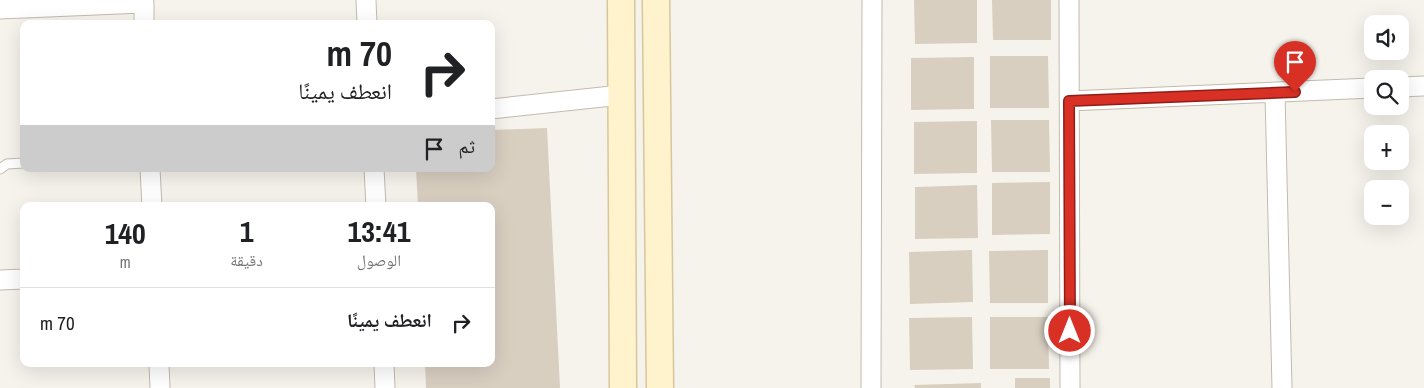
<!DOCTYPE html>
<html lang="ar">
<meta charset="utf-8">
<style>
:root{--surface:#fff;--page:#f2f2f2;--text:#202124;--muted:#757577;--line:#e0e0e0}
body{margin:0;font-family:"Archivo Narrow","Noto Naskh Arabic",sans-serif;background:var(--page);color:var(--text);direction:rtl;height:100vh;display:flex;flex-direction:column;font-size:19px;white-space:nowrap}
*{box-sizing:border-box;margin:0}
p{font-size:16px;color:var(--muted)}
.icon{flex:none;width:28px;height:28px;fill:none;stroke:currentColor;stroke-width:2;stroke-linecap:round;stroke-linejoin:round}
.map{position:relative;flex:1;overflow:hidden;direction:ltr}
.panel{position:absolute;left:20px;top:202px;width:475px;height:165px;display:flex;flex-direction:column;background:var(--surface);border-radius:10px;box-shadow:0 5px 20px #0002;direction:rtl}
.panel>*{flex:none}
.top-card{position:absolute;left:20px;top:20px;width:475px;height:152px;border-radius:10px;box-shadow:0 5px 20px #0002;direction:rtl;background:#fff;color:var(--text);overflow:hidden}
.controls{position:absolute;left:1364px;top:15px;display:grid;gap:10px}
.controls a{display:grid;place-items:center;width:45px;height:45px;border-radius:10px;background:var(--surface);box-shadow:0 5px 20px #0002;font-size:25px}
.pin{position:absolute;display:grid;place-items:center;width:42px;height:42px;color:#fff;margin:-51px -21px;border-radius:50% 50% 50% 0;rotate:-45deg;box-shadow:0 0 5px #0007}
.pin .icon{rotate:45deg}
.me{position:absolute;width:55px;margin:-28px;rotate:0deg;stroke-linejoin:round;filter:drop-shadow(0 0 4px #0008)}
.turn{display:flex;align-items:center;gap:18px;height:105px;padding:0 20px;font-size:22px}
.turn .icon{width:65px;height:65px;stroke-width:2.5}
.turn b{display:block;font-size:35px;line-height:42px}
.then{display:flex;align-items:center;height:48px;padding:0 20px;background:#0003;gap:10px;font-size:19px}
.eta{display:flex;justify-content:space-evenly;align-items:center;height:85px;text-align:center}
.eta b{font-size:30px;font-weight:700;line-height:35px}
ul{padding:0;list-style:none}
li{display:flex;align-items:center;gap:15px;height:70px;padding:0 20px;border-top:1px solid var(--line)}
li div{flex:1}
li b{display:block;font-size:19px}
li em{font-style:normal}
.map>svg:first-child{display:block}
.building{fill:#d8cfc1}
.lines{fill:none;stroke-linecap:round;stroke-linejoin:round}
.lane-casing{stroke:#c2bbae;stroke-width:11}
.street-casing{stroke:#c2bbae;stroke-width:21}
.secondary-casing{stroke:#d6c79b;stroke-width:29}
.lane{stroke:#fff;stroke-width:9}
.street{stroke:#fff;stroke-width:19}
.secondary{stroke:#fff3cd;stroke-width:26}
.route-casing{stroke:#8d1f18;stroke-width:12}
.route{stroke:#d93025;stroke-width:9}
</style>
<div class="map">
<svg width="1424" height="388" viewBox="0 0 1424 388">
<rect width="100%" height="100%" fill="#f6f3ec"/>
<!-- building -->
<path class="building" d="M914 0H977V43L915 44Z
M992 0H1051V40H993Z
M990 56H1048L1049 108H990Z
M974 57V109L911 110V58Z
M991 120H1049L1050 172H992Z
M977 121V173L914 174V122Z
M547 128 560 388H426L425 364H491V206H418L416 169H491V130Z
M1050 182V234L992 235V183Z
M977 185 978 238 915 239V187Z
M972 250 973 302 910 304 909 252Z
M1048 250V303H990L989 251Z
M972 317 973 369 910 370 909 318Z
M990 317H1048L1049 369H990Z
M1015 378H1050V388H1015Z
M981 383V388H915L914 385Z"/>
<g class="lines">
<!-- lane casing -->
<g class="lane-casing">
<path id="lane" d="M0 169 7 164 24 163"/>
</g>
<!-- street casing -->
<g class="street-casing">
<path id="street" d="M366 0 367 24
M1069 0 1070 388
M0 9 144 3V24
M1400 87 1424 86
M1275 93 1282 388
M1069 101 1372 88
M491 109 621 95
M150 169 152 206
M374 169 376 206
M0 280 24 279
M159 364 160 388
M384 364 385 388
M871 388 872 0"/>
</g>
<!-- secondary casing -->
<g class="secondary-casing">
<path id="secondary" d="M621 0 623 388
M656 0 660 388"/>
</g>
<!-- lane -->
<use href="#lane" class="lane"/>
<!-- street -->
<use href="#street" class="street"/>
<!-- secondary -->
<use href="#secondary" class="secondary"/>
</g>
<g class="lines">
<!-- route casing -->
<g class="route-casing">
<path id="route" d="M1070 331 1069 101 1295 92"/>
</g>
<!-- route -->
<use href="#route" class="route"/>
</g>
</svg>
<div class="controls">
<a><svg class="icon" aria-label="sound" viewBox="0 0 24 24"><path d="M4 9h4l5-4v14l-5-4H4zM17 9q2 3 0 6"/></svg></a>
<a><svg class="icon" aria-label="search" viewBox="0 0 24 24"><circle cx="10" cy="10" r="6"/><path d="M15 15l6 6"/></svg></a>
<a>+</a>
<a>−</a>
</div>
<div class="pin" style="left:1295px;top:92px;background:#d93025"><svg class="icon" aria-label="arrive" viewBox="0 0 24 24"><path d="M6 21V4h12l-3 4 3 4H6"/></svg></div>
<svg class="me" style="left:1070px;top:331px" viewBox="-20 -20 40 40"><circle r="17" fill="#d93025" stroke="#fff" stroke-width="3"/><path d="M0-11L8 9 0 5-8 9z" fill="#fff"/></svg>
<div class="top-card">
<div class="turn"><svg class="icon" aria-label="right" viewBox="0 0 24 24"><path d="M7 20v-9h11M14 6l5 5-5 5"/></svg><div><b>70 m</b>انعطف يمينًا</div></div>
<div class="then">ثم<svg class="icon" aria-label="arrive" viewBox="0 0 24 24"><path d="M6 21V4h12l-3 4 3 4H6"/></svg></div>
</div>
<section class="panel">
<div class="eta">
<div><b>13:41</b><p>الوصول</p></div>
<div><b>1</b><p>دقيقة</p></div>
<div><b>140</b><p>m</p></div>
</div>
<ul>
<li><svg class="icon" aria-label="right" viewBox="0 0 24 24"><path d="M7 20v-9h11M14 6l5 5-5 5"/></svg><div><b>انعطف يمينًا</b></div><em>70 m</em></li>
</ul>
</section>
</div>
